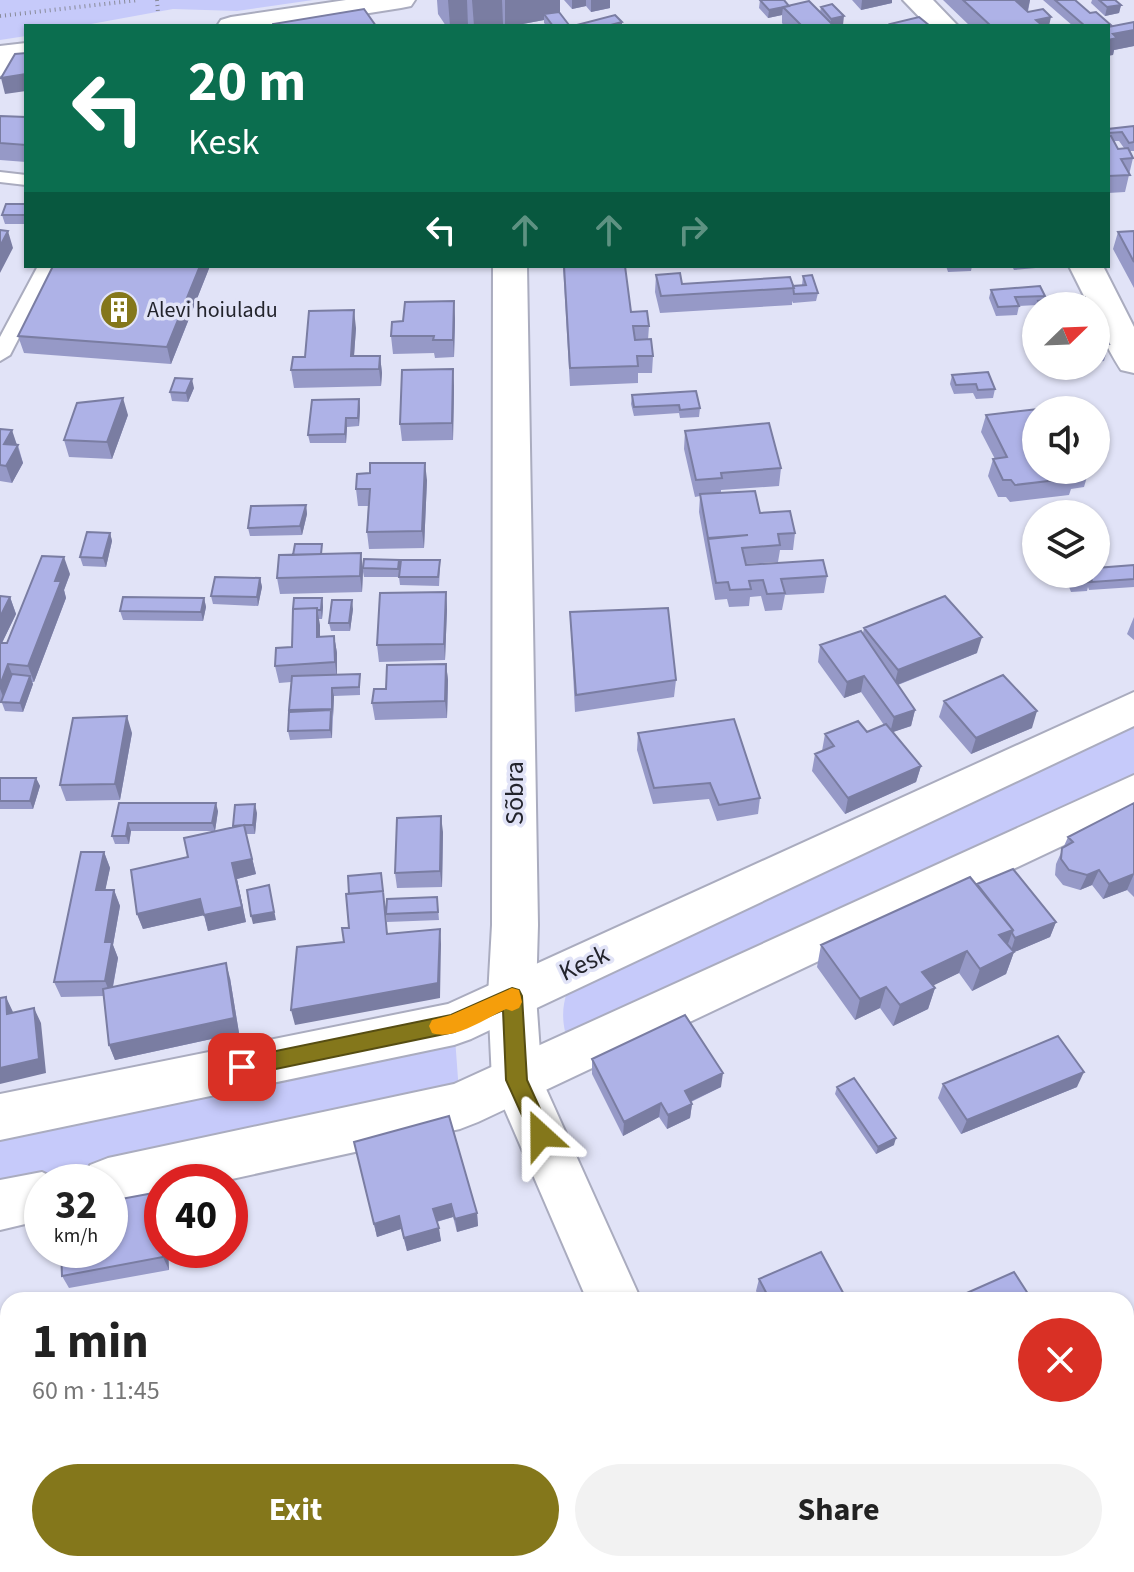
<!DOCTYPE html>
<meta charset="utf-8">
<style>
:root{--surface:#fff;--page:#f2f2f2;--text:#222;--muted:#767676;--accent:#84771b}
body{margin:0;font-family:"Source Sans 3",sans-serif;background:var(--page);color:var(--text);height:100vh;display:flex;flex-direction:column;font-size:30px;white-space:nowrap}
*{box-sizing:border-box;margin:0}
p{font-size:26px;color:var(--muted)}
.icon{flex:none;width:44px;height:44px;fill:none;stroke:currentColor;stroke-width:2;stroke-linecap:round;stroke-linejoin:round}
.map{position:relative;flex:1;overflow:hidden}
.sheet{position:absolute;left:0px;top:1292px;width:1134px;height:280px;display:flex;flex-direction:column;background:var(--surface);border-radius:24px 24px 0 0;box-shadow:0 2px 6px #0004}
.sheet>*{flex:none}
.top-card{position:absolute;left:24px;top:24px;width:1086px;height:244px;border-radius:0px;box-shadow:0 2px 6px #0004;background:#0b6e4f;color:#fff;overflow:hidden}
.needle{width:52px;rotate:67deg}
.controls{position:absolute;left:1022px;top:292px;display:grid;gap:16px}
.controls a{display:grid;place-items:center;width:88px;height:88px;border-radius:50%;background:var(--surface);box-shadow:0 2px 6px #0004;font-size:40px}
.speed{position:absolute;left:24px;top:1164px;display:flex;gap:16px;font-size:40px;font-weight:700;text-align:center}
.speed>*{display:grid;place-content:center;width:104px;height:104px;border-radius:50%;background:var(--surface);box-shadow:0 2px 6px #0004;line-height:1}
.speed small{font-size:20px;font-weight:400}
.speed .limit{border:12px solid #d22;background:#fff;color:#111}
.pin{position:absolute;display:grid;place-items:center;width:68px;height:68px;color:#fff;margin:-34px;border-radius:16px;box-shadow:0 4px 12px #0006}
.me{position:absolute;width:88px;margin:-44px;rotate:336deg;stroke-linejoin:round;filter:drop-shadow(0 0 6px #0008)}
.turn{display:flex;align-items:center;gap:28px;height:168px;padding:0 32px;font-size:36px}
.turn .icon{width:104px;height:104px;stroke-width:2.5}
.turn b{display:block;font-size:56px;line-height:68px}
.lanes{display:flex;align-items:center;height:76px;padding:0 32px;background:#0003;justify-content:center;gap:40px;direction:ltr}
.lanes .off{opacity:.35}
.round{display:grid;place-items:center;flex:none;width:84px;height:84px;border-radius:42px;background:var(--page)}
.head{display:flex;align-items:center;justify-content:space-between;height:136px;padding:0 32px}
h1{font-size:48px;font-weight:700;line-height:60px}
.cta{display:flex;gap:16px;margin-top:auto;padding:16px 32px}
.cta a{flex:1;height:92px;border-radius:48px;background:var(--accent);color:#fff;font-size:32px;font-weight:700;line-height:92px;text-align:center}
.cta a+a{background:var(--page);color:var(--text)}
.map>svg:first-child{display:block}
.green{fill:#c6cafa}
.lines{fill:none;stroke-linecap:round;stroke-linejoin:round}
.lane-casing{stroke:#aaacbf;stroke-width:4}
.street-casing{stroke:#aaacbf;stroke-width:4}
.secondary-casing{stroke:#aaacbf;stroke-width:4}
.path-far1{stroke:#888a98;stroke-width:4;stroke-dasharray:1 4;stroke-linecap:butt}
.path{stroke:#888a98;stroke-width:6;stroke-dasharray:2 7;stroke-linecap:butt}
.lane{fill:#fff;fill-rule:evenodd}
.street{fill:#fff;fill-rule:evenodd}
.secondary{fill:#fff;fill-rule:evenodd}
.wall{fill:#9699c7;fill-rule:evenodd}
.shaded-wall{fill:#7a7da2}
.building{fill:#aeb2e7;stroke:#7a7da2;stroke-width:2}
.route{fill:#84771b;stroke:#564d12;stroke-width:2}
.slow{fill:#f59e0b}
.labels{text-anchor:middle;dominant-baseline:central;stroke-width:7;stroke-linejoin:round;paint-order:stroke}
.far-poi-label{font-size:22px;fill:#23242c;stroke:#e1e3f7;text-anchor:start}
.street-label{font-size:26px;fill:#23242c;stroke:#e1e3f7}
</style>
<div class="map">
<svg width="1134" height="1572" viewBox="0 0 1134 1572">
<rect width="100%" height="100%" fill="#e1e3f7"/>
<!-- green -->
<path class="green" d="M0 0H313L237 11 173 9 80 26H26V36L0 40Z
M1134 708V792L572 1054C558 1017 561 1001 578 966Z
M454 1024 460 1106 108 1182H42L0 1205V1117Z
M502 1564H730L733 1572H485Z"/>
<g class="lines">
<!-- lane casing -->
<g class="lane-casing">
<path id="lane" d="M0 172 26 175V185L0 182Z
M38 266H56L10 355 0 361V337Z"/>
</g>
<!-- street casing -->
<g class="street-casing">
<path id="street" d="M903 0H933L958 26H928Z
M10 45 20 48 25 54 10 73 0 76V48Z
M1069 266H1103L1134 327V373L1121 370C1109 351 1096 328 1096 306H1089Z
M1134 692V726L471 1039 454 1045 0 1140V1094L448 1004Z
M1134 775V812L478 1122 460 1129 218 1182H162V1194L110 1206V1182H82L90 1165 108 1158 454 1084Z
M42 1172 62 1182H42V1220L0 1230V1180Z"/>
</g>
<!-- secondary casing -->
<g class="secondary-casing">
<path id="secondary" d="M346 0H415L411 6 401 8 287 26H217L221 20 231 17Z
M26 43V61L0 64V46Z
M493 266H527L538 925 536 996 542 1080 641 1300H587L492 1080 488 996 492 925Z
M700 1564H761L764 1572H703Z"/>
</g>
<!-- path-far1 -->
<path class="path-far1" d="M157 0 158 13
M0 16 139 0"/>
<!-- path -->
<path class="path" d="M585 1572 603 1564"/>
<!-- lane -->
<use href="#lane" class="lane"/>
<!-- street -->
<use href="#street" class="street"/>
<!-- secondary -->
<use href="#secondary" class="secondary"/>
</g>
<!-- wall -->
<path class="wall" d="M437 0H560V13L569 26H547L544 23V20L512 26H504L503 24 492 26H446L438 14Z
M564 0H612H610V8L591 12 586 6 572 9Z
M760 0 786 2 789 6 820 12 821 7 843 25 836 26H784L782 23V15L768 18 759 8Z
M852 0H892V3L861 10Z
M943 0H1030L1028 12 1049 26H970Z
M1043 0H1075L1090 13 1112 26 1134 22V46L1114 50 1113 55 1108 26H1073Z
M1092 0H1115L1121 5 1119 13 1105 16 1091 3Z
M0 116 26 117V162L0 160Z
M1134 126V151H1130L1133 158 1125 192 1108 193V129ZM1114 141H1119L1124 148 1118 149Z
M26 204V224H5L2 215Z
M1134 231V288L1113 249 1118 232Z
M210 266 171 364 24 353 18 336Z
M563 266H625L631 312 649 326 648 340 653 356 652 373H638V383L570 386Z
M946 266H972L971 271 948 272Z
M1012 266H1058L1014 270Z
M656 275 682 284 793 286 802 285 803 276 818 293 816 301 793 303 792 301V305L660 313 655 292Z
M991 290 1045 296 1044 300 1090 306H1036L1037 305 1019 306 1017 315 996 316 989 298Z
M1036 308V348L1031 338 1035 321 1033 318Z
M455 318 454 357 435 358 434 353 393 354 391 336Z
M1096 318 1109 344 1104 361 1096 362Z
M356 328 354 356H380L382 373 381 386 294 388 291 370 305 357Z
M952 375 995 389 993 398 976 399 973 393 954 394 950 384Z
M454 386 453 440 402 441 400 424Z
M194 388 188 402 172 401 170 392Z
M632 395 700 408 699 417 680 418 679 413 634 416 631 404Z
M359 399 360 408 359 426 347 427 346 443H310L308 435Z
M128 415 112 459 69 457 64 440Z
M986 415 1036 470H1089L1084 487 1071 489 1069 495 1010 502 1006 497H998L988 476 993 459H995L981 432Z
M0 429 18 445 23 463 12 483 0 481Z
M685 431 781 468 779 486 721 490V493L760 513 795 533 793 550H780L778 562 746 564 827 576 824 593 785 595 782 610 765 611 761 596 750 597 749 606 729 607 727 599 715 600 699 512 700 496 695 497 684 449Z
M427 480 424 548 369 549 367 532 368 506H358L356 489Z
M306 505 307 514 302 535 250 536 248 528Z
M110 533 112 541 106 567 83 566 80 557Z
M1096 538 1104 554 1099 568 1134 565V587L1089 590 1088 587 1087 591 1071 592 1066 579 1067 574H1096Z
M323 554 363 567 400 569 399 577H364L363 572 362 592 280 594 277 578Z
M440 569 439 586 400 585 399 577Z
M70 574 64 590 66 598 34 682H32L33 684 23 712 5 711 2 703H0V596L10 597 16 614 2 643H7Z
M260 578 262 587 258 606 213 604 211 596Z
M446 592 447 609 445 660 379 662 377 645Z
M204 598 206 607 203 621 123 620 120 611Z
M322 598 323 607 322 619H319L320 637 334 636 337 653V675L360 674V695L334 696 332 738 290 740 288 731 291 682 279 683 275 666 292 647Z
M353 609 350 631H331L329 623Z
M570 612 676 680 674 697 575 712Z
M1134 617V640L1127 634Z
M864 628 977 653 898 685 915 710 911 726 893 732 921 766 916 782 845 814 812 771 815 754 822 751 825 734 867 732 884 725 861 692 844 698 818 662 820 645 863 633Z
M446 664 448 680 447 718 375 720 372 703 386 689Z
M944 701 1032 728 971 754 939 717Z
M132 733 120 800 66 801 60 785Z
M638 733 760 798 758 814 717 821 709 799 653 804 637 750Z
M0 778H36L40 786 33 809H0Z
M119 803 218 811 215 831H131L129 844H115L112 836Z
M1134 803V897L1127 890 1103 899 1092 885 1080 890 1063 885 1055 875 1056 864 1068 837Z
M257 813 255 834H246L256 874 237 879 246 922 208 931 204 915 143 929 137 914 188 857Z
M443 832 442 887 397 888 395 873Z
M104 852 110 868 105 890H114L120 906 113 945 118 958 113 987 230 978 239 1033 115 1060 109 1045 104 996 61 997 54 982Z
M976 885 1056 922 1050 937 1014 952 1006 974 972 991 959 973 933 985 935 988 928 1009 893 1026 880 1008 855 1020 817 967 821 945Z
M437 897 439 920 387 922 386 914Z
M592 1059 721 1087 691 1102 692 1104 690 1118 667 1129 659 1117 623 1136 592 1074Z
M943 1084 1077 1087 961 1134 938 1098Z
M837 1087 894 1145 876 1154 835 1094Z
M354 1142 477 1213 478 1226 457 1232 453 1217 437 1222 441 1241 407 1251 401 1229 377 1237Z
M159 1192 162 1200V1250H168L169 1270 69 1288 62 1276Z
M759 1279 847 1300H761L756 1291Z
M0 1472 8 1473V1515L0 1514Z
M884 1564H930L914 1572H888Z"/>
<!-- shaded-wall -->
<path class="shaded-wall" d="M448 0H467L468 26H450Z
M472 0H502L503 24 492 26H474Z
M505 0H560V16L544 14V20L512 26H505Z
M572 0H586V6L572 9Z
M591 0H612H610V8L591 12Z
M862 0H892V3L861 10Z
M1014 0H1030L1027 13Z
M1121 5 1119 13 1105 16 1107 7Z
M783 7 782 15 768 18 769 10Z
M844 16 843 25 830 26 831 19Z
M1051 17 1049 26H1035L1036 20Z
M622 22V26H607Z
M1134 30V46L1114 50 1113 55 1108 56V40L1113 34Z
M26 74V91L5 94 1 78Z
M8 231 13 248 0 273V246Z
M200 266H210L171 364 167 347Z
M454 301 455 318 454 357 453 340Z
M354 310 356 328 353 369 351 356Z
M380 356 382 373 381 386 379 369Z
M453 369 454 386 453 440 452 423Z
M192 379 194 388 188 402 186 393Z
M123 398 128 415 112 459 107 442Z
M359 399 360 408 359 426 358 418Z
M346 418 347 427 346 443 345 434Z
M12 430 23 463 12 483 6 466 4 444Z
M425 463 427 480 424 548 422 531Z
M306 505 307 514 302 535 300 526Z
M110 533 112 541 106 567 103 558Z
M361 553 363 570 362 592 360 576Z
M64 557 70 574 64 590 66 598 34 682 28 666 55 581Z
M260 578 262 587 258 606 257 597Z
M446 592 447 609 445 660 444 644Z
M10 597 16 614 0 647V617Z
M204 598 206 607 203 621 201 612Z
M322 598 323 607 322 619 321 610Z
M352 600 353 609 350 631 349 623Z
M317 608 320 625V654L317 637Z
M334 636 337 653V679L335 662Z
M982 637 977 653 894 686 898 670Z
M8 664 15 681 6 704 0 689V685Z
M446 664 448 680 447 718 445 701Z
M30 676 33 684 23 712 20 703Z
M864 676 861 692 844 698 847 682Z
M332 688 334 696 333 717 332 709Z
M331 710 332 719V738L330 730Z
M915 710 911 726 890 733 894 717Z
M1037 711 1032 728 971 754 976 738Z
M127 716 132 733 120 800 115 784Z
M921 766 916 782 845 814 848 798Z
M36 778 40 786 33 809 30 801Z
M216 803 218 811 215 831 212 823Z
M255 804 257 813 255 834 253 825Z
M441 816 443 832 442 887 440 871Z
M128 823 131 831 129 844 126 836Z
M244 825 256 874 237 879 246 922 208 931 204 915 232 863Z
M104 852 110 868 102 906 96 890Z
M1099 870 1092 885 1080 890 1087 875Z
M1134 874 1127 890 1103 899 1109 884Z
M269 885 276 920 253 924 251 916Z
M114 890 120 906 113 945 118 958 111 996 105 981V942Z
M200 899 205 915 143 929 137 914Z
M1056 922 1050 937 1010 954 1015 938Z
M440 929 441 944 440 998 295 1025 291 1010Z
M1013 930 1005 952 999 935Z
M967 951 959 973 916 994 922 972Z
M1014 952 1006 974 972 991 980 969Z
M226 963 230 978 239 1033 115 1060 109 1045Z
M886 987 880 1008 855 1020 860 999Z
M935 988 928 1009 893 1026 900 1005Z
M6 997 13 1012 15 1029 7 1014Z
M34 1008 41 1023 46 1073 0 1084V1068Z
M1084 1072 1077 1087 961 1134 967 1120Z
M723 1073 721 1087 683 1105 685 1091Z
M661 1103 659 1117 623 1136 624 1122Z
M692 1104 690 1118 667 1129 668 1115Z
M896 1138 894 1145 876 1154 878 1147Z
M159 1192 162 1200V1241Z
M451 1204 453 1217 435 1222 433 1209Z
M477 1213 478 1226 457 1232 455 1219Z
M399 1216 401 1229 377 1237 374 1224Z
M439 1228 441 1241 407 1251 404 1238Z
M163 1250H168L169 1270 163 1257Z
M918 1564H930L914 1572H902Z"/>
<!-- building -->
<path class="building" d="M760 0H784L789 6 769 10Z
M963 0H1015L1028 12 1043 9 1051 17 1036 20 1043 26H991Z
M1055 0H1075L1090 13 1096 12 1112 26H1085Z
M1099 0H1115L1121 5 1107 7Z
M809 1 834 26H802L783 7Z
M832 4 844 16 831 19 821 7Z
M364 9 376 26H273V24Z
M559 12 569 25 553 26 544 14Z
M615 15 622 22 607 26H573Z
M919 17 930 26H892L890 24Z
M1134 22V30L1113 34 1117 38 1108 40V27Z
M26 53V74L1 78 15 54Z
M0 116 26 117V145L0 143Z
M1134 126V142L1129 143 1122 132 1108 133V129Z
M1108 136H1111L1118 149 1128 148 1133 158 1121 159 1130 175 1108 176Z
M6 204H26V215H2Z
M0 230 8 231 0 246Z
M1134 231V262L1118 232Z
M53 266H200L167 347 18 336Z
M564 266H625L631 312 647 311 649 326H633L635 340 651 339 653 356H637L638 366 570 368Z
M680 273 682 284 790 277 794 288 661 296 656 275Z
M812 275 818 293 794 294 793 286 806 285 803 276Z
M1040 286 1045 296 1015 297 1019 306 998 307 991 290Z
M1085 297 1090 306H1040L1038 301Z
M454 301 453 340H433L434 336H391L392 322 403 321 405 302Z
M354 310 351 356H380L379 369 291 370 293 357H305L309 311Z
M1096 318 1109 344 1096 345Z
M453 369 452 423 400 424 402 370Z
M988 372 995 389 978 390 976 384 956 385 952 375Z
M175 378 192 379 186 393 170 392Z
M696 391 700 408 680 410 679 405 634 407 632 395Z
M123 398 107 442 64 440 77 403Z
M359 399 358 418H346L345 434 308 435 312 400Z
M1038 409 1039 410H1036V470H1089L1071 472 1074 478 1015 485 1011 480H1003L993 459 1007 457 986 415Z
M769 423 781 468 721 473 722 478 696 480 685 431Z
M0 429 12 430 4 444 18 445 6 466 0 465Z
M370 463H425L422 531 367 532 370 489H356L357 474 370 473Z
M755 491 760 513 790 511 795 533 778 534 780 545 742 548 746 565 823 560 827 576 781 579 785 593 767 594 763 580 749 581 751 589 730 590 728 582 716 583 708 539 748 535 708 538 700 494Z
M306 505 300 526 248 528 251 506Z
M1082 510 1084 514H1041Z
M87 532 110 533 103 558 80 557Z
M1096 538 1104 554 1096 555Z
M295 544H322L321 554 293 555Z
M361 553 360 576 277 578 279 555Z
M42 556 64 557 55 581H61L28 666 8 664 0 685V643H7Z
M364 559 399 560 398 569 363 568Z
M401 560H440L438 577H399Z
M1134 565V579L1092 582 1090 574H1096V568Z
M1070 574H1087L1090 582 1074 583Z
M215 577 260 578 257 597 211 596Z
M446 592 444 644 377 645 380 593Z
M0 596 10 597 0 617Z
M945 596 982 637 898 670 864 628Z
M123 597 204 598 201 612 120 611Z
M294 598H322L321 610H317V608L293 609Z
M332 600H352L349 623H329Z
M317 608V637L334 636 335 662 275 666 276 648 292 647 293 609Z
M668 608 676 680 576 695 570 612Z
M861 631 915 710 894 717 864 676 847 682 820 645Z
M446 664 445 701 372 703 374 689H386L387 665Z
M12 674 30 676 20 703 1 702Z
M360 674 359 687 332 688V709L289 710 292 676Z
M1003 675 1037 711 976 738 944 701Z
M331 710 330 730 288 731 289 712Z
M127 716 115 784 60 785 73 718Z
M734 719 760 798 719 805 710 783 654 788 638 733Z
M858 721 867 732 886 724 921 766 848 798 815 754 834 746 825 734Z
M0 778H36L30 801H0Z
M119 803H216L212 823H128L126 836H112Z
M1134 803V874L1109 884 1099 870 1087 875 1069 870 1061 859 1062 848 1073 842 1068 837Z
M255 804 253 825H244L233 826 235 805Z
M441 816 440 871 395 873 397 818Z
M244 825 252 859 232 863 242 907 204 915 200 899 137 914 131 870 188 857 184 838Z
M81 852H104L96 890H114L105 942H112L105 981 54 982Z
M1013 869 1056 922 1015 938 1012 933 1013 930 977 884Z
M381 873 383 891 349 894 348 876Z
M970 877 1013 930 999 935 1014 952 980 969 967 951 922 972 935 988 900 1005 886 987 860 999 821 945Z
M269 885 274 912 251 916 247 890Z
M383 891 387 934 440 929 438 983 291 1010 297 947 344 942 342 928H349L346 894Z
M437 897 438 912 386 914 387 899Z
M226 963 234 1018 109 1045 103 989Z
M6 997 7 1014 34 1008 39 1059 0 1068V998Z
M685 1015 723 1073 685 1091 692 1104 668 1115 661 1103 624 1122 592 1059Z
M1058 1036 1084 1072 967 1120 943 1084Z
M854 1078 896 1138 878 1147 837 1087Z
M449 1116 477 1213 455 1219 451 1204 433 1209 439 1228 404 1238 399 1216 374 1224 354 1142Z
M159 1192 163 1257 62 1276 61 1250H110V1201Z
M821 1252 847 1300H770L759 1279Z
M1014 1272 1032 1300H951Z
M0 1472 8 1473V1510H0Z
M894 1564H918L902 1572H898Z"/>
<!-- route -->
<path class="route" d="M512 988 519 990 522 996 527 1080 552 1135 548 1142 541 1145 534 1142 506 1080 503 1010 454 1032 242 1076 235 1074 232 1067 235 1061 242 1058 451 1015Z"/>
<!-- slow -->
<path class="slow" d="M512 988 519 990 522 1002 519 1008 512 1011 506 1009C486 1018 454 1041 432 1033L429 1026 432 1020 451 1015Z"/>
<!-- icons -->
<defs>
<g id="building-disc" transform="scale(2)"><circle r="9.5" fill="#84771b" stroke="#e1e3f7"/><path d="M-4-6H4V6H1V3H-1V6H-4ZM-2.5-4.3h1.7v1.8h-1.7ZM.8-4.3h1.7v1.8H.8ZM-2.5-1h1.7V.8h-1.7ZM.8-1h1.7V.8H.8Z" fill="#fff"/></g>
</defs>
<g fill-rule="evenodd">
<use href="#building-disc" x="119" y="310"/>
</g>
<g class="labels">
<!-- far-poi labels -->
<g class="far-poi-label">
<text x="147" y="310">Alevi hoiuladu</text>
</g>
<!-- street labels -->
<g class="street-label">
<text transform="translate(514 793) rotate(-90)">Sõbra</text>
<text transform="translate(584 963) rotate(-25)">Kesk</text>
</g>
</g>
</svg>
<div class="controls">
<a><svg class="needle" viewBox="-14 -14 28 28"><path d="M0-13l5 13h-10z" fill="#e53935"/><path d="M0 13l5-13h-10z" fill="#767676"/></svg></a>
<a><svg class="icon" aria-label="sound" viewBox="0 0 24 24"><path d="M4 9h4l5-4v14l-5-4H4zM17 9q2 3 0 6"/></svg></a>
<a><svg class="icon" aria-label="layers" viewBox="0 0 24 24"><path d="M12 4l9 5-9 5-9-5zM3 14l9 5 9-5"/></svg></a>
</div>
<div class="speed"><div>32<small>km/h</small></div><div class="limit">40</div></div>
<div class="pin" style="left:242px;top:1067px;background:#d93025"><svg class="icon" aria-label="arrive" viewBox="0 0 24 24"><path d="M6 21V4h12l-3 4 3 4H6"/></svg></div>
<svg class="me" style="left:541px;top:1135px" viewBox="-20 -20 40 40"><path d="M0-17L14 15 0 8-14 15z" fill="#84771b" stroke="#fff" stroke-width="4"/></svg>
<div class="top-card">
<div class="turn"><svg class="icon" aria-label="left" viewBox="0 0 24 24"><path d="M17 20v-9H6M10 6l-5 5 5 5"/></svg><div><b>20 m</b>Kesk</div></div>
<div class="lanes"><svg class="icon" aria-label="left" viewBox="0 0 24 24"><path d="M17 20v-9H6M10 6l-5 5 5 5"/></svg><svg class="icon off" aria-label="ahead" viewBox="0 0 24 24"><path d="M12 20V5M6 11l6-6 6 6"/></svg><svg class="icon off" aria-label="ahead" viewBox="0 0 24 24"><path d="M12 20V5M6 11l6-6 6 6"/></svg><svg class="icon off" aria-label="right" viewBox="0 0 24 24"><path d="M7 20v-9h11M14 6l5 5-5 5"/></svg></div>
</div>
<section class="sheet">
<div class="head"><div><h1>1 min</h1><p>60 m · 11:45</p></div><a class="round" style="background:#d93025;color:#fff"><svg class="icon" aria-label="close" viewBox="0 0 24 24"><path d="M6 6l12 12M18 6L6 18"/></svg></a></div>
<div class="cta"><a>Exit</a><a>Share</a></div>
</section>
</div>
